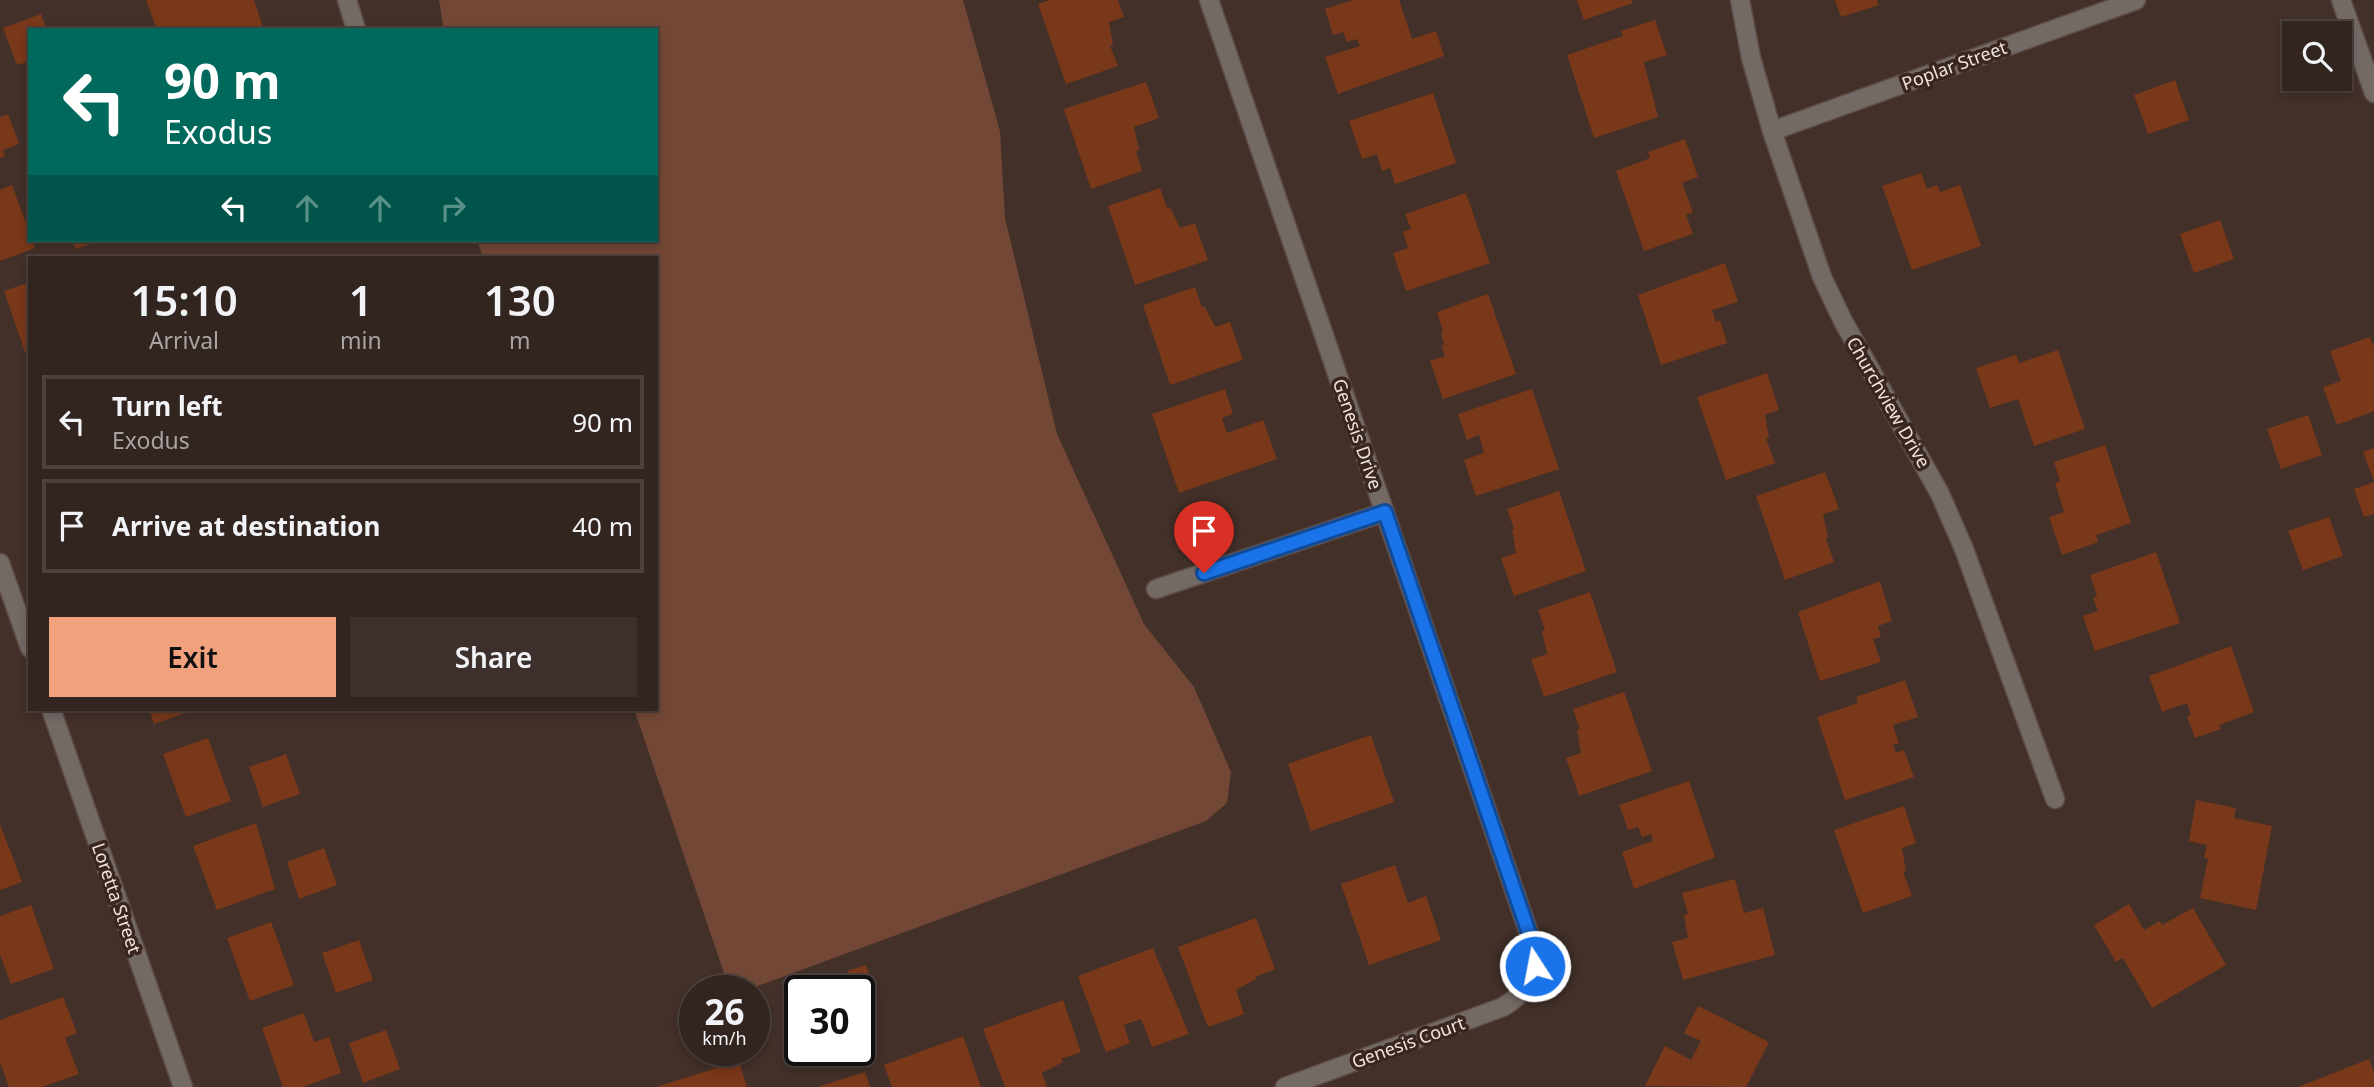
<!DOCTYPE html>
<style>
:root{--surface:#32241f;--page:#3d302c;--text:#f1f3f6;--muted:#a8a4a4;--line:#4d413d;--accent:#f2a17e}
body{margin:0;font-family:"Noto Sans",sans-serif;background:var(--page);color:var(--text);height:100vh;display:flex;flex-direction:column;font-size:26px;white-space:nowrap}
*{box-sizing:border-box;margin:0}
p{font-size:23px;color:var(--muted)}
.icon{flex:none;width:38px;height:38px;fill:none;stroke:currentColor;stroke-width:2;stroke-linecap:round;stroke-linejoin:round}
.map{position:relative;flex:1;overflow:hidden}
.details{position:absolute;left:28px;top:256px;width:630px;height:455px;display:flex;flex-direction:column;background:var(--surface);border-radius:0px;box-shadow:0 4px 10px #0003,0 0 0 2px var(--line)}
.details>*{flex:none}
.guide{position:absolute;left:28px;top:28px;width:630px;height:214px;border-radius:0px;box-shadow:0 4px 10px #0003,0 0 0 2px var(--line);background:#00695c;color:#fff;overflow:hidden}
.fabs{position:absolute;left:2282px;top:21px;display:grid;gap:14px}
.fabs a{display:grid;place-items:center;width:70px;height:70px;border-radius:0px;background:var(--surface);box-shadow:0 4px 10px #0003,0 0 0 2px var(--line);font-size:35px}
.speed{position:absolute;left:679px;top:975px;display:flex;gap:14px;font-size:35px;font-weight:700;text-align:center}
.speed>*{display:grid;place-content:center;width:91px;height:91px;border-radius:50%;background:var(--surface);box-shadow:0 4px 10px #0003,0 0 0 2px var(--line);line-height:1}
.speed small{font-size:18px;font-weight:400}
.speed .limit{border:4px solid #111;border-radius:10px;background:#fff;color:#111}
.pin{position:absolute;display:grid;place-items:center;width:60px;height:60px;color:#fff;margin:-72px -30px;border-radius:50% 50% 50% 0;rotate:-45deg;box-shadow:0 0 7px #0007}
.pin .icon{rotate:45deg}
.me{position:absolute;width:77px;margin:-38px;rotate:349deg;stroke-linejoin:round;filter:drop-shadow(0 0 5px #0008)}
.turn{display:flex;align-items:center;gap:24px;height:147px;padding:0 21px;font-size:32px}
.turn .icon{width:91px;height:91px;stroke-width:2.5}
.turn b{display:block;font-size:49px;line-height:60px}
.lanes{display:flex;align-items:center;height:66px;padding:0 21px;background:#0003;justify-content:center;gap:35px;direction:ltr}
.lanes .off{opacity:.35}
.eta{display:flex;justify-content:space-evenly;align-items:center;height:119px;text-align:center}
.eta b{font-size:42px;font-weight:600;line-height:49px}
.primary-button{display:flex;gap:14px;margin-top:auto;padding:14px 21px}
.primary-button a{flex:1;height:80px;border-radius:0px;background:var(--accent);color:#111;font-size:28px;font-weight:600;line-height:80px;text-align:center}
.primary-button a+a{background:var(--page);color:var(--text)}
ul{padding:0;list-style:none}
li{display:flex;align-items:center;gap:21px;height:94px;margin:0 14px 10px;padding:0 7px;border:4px solid var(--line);border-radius:0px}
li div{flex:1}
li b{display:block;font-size:26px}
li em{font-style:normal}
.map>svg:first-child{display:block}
.green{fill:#724735}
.building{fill:#793819}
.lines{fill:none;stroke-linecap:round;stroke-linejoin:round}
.minor-casing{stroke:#5e4d46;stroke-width:21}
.minor{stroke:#736a66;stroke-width:18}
.route-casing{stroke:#114b97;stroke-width:18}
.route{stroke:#1a73e8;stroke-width:12}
.labels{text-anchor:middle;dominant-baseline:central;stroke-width:7;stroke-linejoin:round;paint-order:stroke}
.street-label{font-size:18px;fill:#efe3de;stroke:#38261f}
</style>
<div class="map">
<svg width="2374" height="1087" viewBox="0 0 2374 1087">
<rect width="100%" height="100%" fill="#423029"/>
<!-- green -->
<path class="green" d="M439 0H963L1000 131 1005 218 1057 434 1144 624 1194 687 1231 772 1227 803 1206 821 747 990H734L725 976 634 709H656V257H483L477 240H656V30H444Z"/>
<!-- building -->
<path class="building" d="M146 0H254L264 30H157Z
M1050 0H1118L1124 17 1109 22 1113 45 1110 46 1118 66 1066 84 1038 4Z
M1353 0H1399L1412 39 1436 31 1444 56 1338 94 1325 57 1360 46 1357 39 1347 42 1343 32 1333 35 1325 9Z
M1577 0H1632L1633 3 1584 20Z
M1835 0H1877L1879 5 1841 17Z
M41 14 47 30H30V61L17 65 3 28Z
M1655 20 1667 55 1644 62 1658 117 1594 138 1567 55 1623 36 1621 31Z
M2175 80 2189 120 2148 134 2134 95Z
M1146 82 1159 118 1134 127 1139 150 1136 151 1142 171 1091 189 1064 109Z
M1433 93 1456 163 1395 184 1390 168 1382 171 1377 154 1362 159 1349 121Z
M8 114 19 144 3 150 5 156 0 158V117Z
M1685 139 1698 177 1682 183 1693 212 1686 215 1693 234 1644 251 1616 171 1650 158 1648 152Z
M1921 173 1927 189 1937 185 1940 192 1960 185 1981 246 1912 270 1882 186Z
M12 185 35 248 0 261V190Z
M1160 188 1167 208 1170 207 1180 228 1195 223 1208 260 1135 285 1108 206Z
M1466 193 1490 263 1406 291 1393 253 1408 248 1403 232 1411 229 1405 214Z
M2220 220 2234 259 2194 273 2180 234Z
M73 240H102L76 249Z
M1725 263 1738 302 1712 310 1716 322 1720 320 1727 343 1661 365 1638 295Z
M30 282V354L26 355 4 291Z
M1195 287 1202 307H1205L1215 327 1230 322 1243 360 1170 385 1143 305Z
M1488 294 1516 374 1443 399 1430 361 1445 356 1441 345H1444L1441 333 1443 332 1437 312Z
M2370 337 2374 347V411L2337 425 2323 387 2341 381 2330 351Z
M2058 350 2085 429 2034 446 2018 399 1990 408 1976 368 2016 355 2019 363Z
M1767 373 1779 410 1765 415 1769 438 1766 439 1775 463 1726 480 1697 397Z
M1225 389 1233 414 1222 418 1227 433 1263 420 1277 459 1179 493 1152 414Z
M1532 389 1559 469 1476 496 1464 460 1484 453 1479 435 1467 440 1458 414Z
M2308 415 2322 455 2281 469 2267 429Z
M2105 445 2131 523 2096 535 2098 542 2062 555 2049 517 2064 512 2055 483 2060 481 2054 462Z
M2374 448V481L2363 452Z
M1825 472 1839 509 1823 514 1828 537 1826 539 1834 562 1785 580 1756 496Z
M2374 482V514L2364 517 2354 489Z
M1559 491 1586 571 1514 596 1501 558 1516 553 1512 530 1514 529 1507 509Z
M2329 517 2343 556 2303 570 2288 531Z
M2156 552 2180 623 2095 651 2083 616 2098 611 2093 598 2097 596 2090 575Z
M1880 581 1892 621 1878 626 1881 637 1873 639 1881 662 1820 681 1798 612Z
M1590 592 1617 672 1544 697 1531 659 1547 654 1542 631 1545 630 1538 610Z
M2231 646 2254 712 2219 725 2221 729 2195 738 2187 716 2191 715 2187 703 2162 712 2149 676Z
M1905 680 1918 717 1893 725 1899 743 1893 745 1896 753 1904 750 1914 777 1845 800 1817 717 1858 703 1856 697Z
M1624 692 1652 771 1579 796 1566 758 1581 753 1577 730 1580 729 1573 709Z
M149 709H196L154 724Z
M1371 735 1394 802 1311 831 1288 764Z
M208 738 231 801 186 817 163 754Z
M286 754 300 794 263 807 249 767Z
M1689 781 1715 857 1634 889 1622 852 1653 841 1651 834 1642 837 1638 827 1628 830 1619 805Z
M2196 800 2236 808 2234 818 2272 826 2256 910 2200 898 2208 859 2204 858 2207 845 2189 841Z
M1904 806 1916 843 1902 848 1906 871 1903 872 1912 896 1863 913 1834 830Z
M256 823 275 889 217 910 193 846Z
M0 824 22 882 0 890Z
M324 848 337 885 299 899 287 862Z
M1395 865 1408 903 1426 896 1441 940 1369 965 1341 884Z
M1735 879 1744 913 1763 908 1775 955 1683 980 1672 942 1688 938 1684 915 1688 914 1682 893Z
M2129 904 2144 930 2160 921 2162 925 2193 908 2226 965 2152 1008 2123 958 2116 962 2094 925Z
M31 905 54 969 11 984 0 955V916Z
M1256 918 1275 969 1255 977 1256 979 1236 990 1244 1014 1208 1027 1178 947Z
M271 922 294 985 250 1001 227 938Z
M359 940 373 980 336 993 322 953Z
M1153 948 1189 1034 1152 1047 1141 1019 1124 1025 1130 1043 1106 1052 1078 976Z
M866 965 872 983 853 989 847 971Z
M63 997 77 1033 65 1038 79 1074 42 1087H9L0 1062V1020Z
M1063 1000 1081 1052 1061 1059 1063 1062 1042 1073 1047 1087H1005L983 1029Z
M1698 1006 1769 1042 1746 1087 1645 1086 1665 1046 1691 1060 1701 1041 1684 1033Z
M304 1013 314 1042 329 1037 341 1073 303 1087H283L262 1028Z
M386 1030 400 1069 363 1083 349 1043Z
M963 1036 981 1087H892L884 1065Z
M2369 1059 2374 1072V1087H2298Z
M739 1061 747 1087H659V1086Z
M865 1072 870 1087H820V1086Z"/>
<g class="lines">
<!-- minor casing -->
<g class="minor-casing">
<path id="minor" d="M347 0 355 26
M1209 0 1533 945C1536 974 1528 992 1503 1007L1285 1087
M1740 0 1751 58 1772 131 1822 277 1843 321 1940 494 1964 549 2055 799
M2341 0 2374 93
M1772 131 2136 0
M0 563 30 648
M1156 589 1385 512
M51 709 183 1087"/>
</g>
<!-- minor -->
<use href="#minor" class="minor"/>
</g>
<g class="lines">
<!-- route casing -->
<g class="route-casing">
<path id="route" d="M1204 573 1385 512 1533 945 1535 966"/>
</g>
<!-- route -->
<use href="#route" class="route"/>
</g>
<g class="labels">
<!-- street labels -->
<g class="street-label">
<text transform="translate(1954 65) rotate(-20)">Poplar Street</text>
<text transform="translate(1889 402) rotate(60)">Churchview Drive</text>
<text transform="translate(1358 434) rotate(71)">Genesis Drive</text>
<text transform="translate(117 898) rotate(71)">Loretta Street</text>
<text transform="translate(1408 1042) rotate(-20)">Genesis Court</text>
</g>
</g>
</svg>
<div class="fabs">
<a><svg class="icon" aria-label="search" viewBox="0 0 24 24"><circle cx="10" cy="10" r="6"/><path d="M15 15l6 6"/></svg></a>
</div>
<div class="speed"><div>26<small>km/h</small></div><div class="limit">30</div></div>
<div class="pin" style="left:1204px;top:573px;background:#d93025"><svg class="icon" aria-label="arrive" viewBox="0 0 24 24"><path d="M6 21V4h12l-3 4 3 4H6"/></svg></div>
<svg class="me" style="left:1535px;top:966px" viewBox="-20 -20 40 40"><circle r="17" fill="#1a73e8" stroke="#fff" stroke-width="3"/><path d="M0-11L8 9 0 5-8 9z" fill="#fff"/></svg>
<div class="guide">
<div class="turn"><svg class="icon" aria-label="left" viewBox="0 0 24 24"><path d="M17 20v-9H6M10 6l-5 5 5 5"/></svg><div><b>90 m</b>Exodus</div></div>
<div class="lanes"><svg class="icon" aria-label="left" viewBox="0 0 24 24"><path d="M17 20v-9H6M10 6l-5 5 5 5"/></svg><svg class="icon off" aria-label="ahead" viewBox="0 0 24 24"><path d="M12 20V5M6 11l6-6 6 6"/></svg><svg class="icon off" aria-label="ahead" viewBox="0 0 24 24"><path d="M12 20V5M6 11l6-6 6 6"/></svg><svg class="icon off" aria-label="right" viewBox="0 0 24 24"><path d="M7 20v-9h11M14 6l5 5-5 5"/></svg></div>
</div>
<section class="details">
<div class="eta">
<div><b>15:10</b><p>Arrival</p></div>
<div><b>1</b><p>min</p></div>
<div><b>130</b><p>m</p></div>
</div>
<ul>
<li><svg class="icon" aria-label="left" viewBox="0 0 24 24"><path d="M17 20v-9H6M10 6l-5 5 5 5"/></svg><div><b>Turn left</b><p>Exodus</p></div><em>90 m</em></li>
<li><svg class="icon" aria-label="arrive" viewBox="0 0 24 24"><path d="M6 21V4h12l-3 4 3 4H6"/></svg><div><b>Arrive at destination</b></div><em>40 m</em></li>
</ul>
<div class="primary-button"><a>Exit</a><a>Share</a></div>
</section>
</div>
